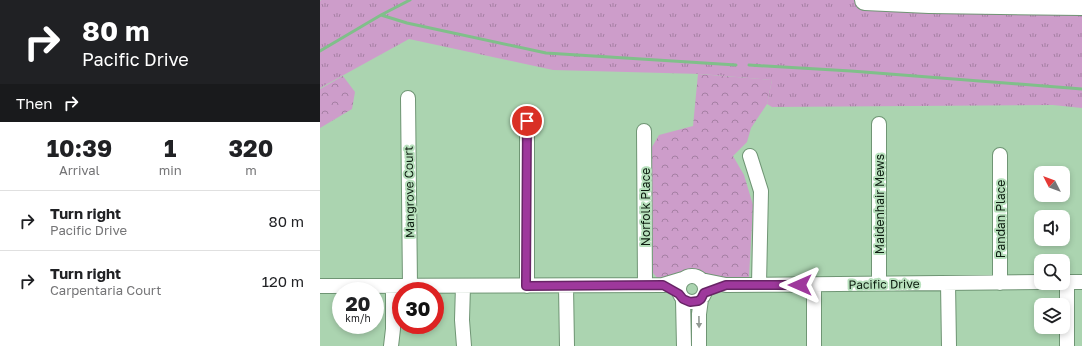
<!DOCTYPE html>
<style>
:root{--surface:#fff;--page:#f2f2f2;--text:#202124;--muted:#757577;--line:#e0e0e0}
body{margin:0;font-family:"Golos Text",sans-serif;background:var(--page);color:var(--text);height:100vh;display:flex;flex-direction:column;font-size:15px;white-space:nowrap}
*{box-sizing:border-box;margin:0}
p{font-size:13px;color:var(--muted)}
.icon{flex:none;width:22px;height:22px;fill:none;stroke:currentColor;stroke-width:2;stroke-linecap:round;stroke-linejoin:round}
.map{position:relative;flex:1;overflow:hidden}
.side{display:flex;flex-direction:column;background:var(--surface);width:320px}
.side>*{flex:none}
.banner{background:#202124;color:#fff;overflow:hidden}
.needle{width:26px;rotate:312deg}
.buttons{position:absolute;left:714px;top:166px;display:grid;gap:8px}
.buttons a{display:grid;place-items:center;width:36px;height:36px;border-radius:8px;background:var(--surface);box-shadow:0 2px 6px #0003;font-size:20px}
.speed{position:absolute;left:12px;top:282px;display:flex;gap:8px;font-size:20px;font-weight:700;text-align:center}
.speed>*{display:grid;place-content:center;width:52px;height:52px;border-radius:50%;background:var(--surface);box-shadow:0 2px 6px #0003;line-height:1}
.speed small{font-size:10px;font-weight:400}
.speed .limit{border:6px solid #d22;background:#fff;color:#111}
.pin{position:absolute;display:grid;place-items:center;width:34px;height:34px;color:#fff;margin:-17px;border:2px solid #fff;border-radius:50%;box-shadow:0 1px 4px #0007}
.me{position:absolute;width:44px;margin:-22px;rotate:270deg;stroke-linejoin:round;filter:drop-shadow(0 0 3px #0008)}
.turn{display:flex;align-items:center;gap:14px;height:84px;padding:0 16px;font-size:18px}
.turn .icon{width:52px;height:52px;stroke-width:2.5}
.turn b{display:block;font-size:28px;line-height:34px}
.then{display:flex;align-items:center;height:38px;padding:0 16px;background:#0003;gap:8px;font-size:15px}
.eta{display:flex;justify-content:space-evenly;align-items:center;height:68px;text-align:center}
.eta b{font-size:24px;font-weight:700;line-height:28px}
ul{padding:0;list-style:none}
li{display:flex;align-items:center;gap:12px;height:60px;padding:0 16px;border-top:1px solid var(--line)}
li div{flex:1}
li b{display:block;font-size:15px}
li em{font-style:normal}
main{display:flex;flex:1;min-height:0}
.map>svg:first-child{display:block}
.grass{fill:url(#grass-tufts)}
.forest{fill:url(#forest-crowns)}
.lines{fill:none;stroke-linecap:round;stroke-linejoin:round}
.stream{stroke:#80bf8a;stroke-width:3}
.minor-casing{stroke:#6f9574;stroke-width:16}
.highway-casing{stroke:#6f9574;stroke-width:22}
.minor{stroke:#fff;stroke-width:14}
.highway{stroke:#fff;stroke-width:20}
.oneway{fill:#929993}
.route-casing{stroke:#672465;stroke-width:10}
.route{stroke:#9e389c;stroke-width:7}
.labels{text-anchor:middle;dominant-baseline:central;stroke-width:4;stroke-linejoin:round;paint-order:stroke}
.street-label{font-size:12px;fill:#0d1d10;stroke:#b8e1bd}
</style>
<main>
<section class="side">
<div class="banner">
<div class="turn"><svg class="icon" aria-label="right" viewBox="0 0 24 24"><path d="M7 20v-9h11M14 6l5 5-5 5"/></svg><div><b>80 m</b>Pacific Drive</div></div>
<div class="then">Then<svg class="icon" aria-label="right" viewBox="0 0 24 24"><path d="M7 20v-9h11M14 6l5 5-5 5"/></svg></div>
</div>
<div class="eta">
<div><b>10:39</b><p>Arrival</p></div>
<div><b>1</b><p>min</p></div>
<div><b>320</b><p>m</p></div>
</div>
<ul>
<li><svg class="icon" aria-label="right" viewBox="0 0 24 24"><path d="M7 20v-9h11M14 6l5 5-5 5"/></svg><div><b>Turn right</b><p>Pacific Drive</p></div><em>80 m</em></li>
<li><svg class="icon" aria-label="right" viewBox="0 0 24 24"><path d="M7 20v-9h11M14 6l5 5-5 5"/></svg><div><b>Turn right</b><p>Carpentaria Court</p></div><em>120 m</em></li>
</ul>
</section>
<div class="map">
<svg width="762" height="346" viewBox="0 0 762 346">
<defs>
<pattern id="grass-tufts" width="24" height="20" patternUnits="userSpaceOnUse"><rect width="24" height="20" fill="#cd9dca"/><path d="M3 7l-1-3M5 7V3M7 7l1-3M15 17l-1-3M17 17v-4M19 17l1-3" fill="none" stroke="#a57fa3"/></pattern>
<pattern id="forest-crowns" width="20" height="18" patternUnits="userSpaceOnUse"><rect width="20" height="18" fill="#cd9dca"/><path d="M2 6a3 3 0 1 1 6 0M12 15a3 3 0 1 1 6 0" fill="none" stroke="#a57fa3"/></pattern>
</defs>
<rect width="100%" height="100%" fill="#abd4b0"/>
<!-- grass -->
<path class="grass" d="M1 0H762V108L733 105 452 107 447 104 452 80 381 74 233 70 89 39 0 88V1Z"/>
<!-- forest -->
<path class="forest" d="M378 74 452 80 447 104 431 128 427 142 413 156 424 175 433 205 429 277 385 278 373 276 338 279 333 273 332 147 339 135 373 126Z
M23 76 35 92 32 109 0 128V89Z"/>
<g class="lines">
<!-- stream -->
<path class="stream" d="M61 15 87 23 226 53 416 65
M0 51 61 15 90 0
M429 65 531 71 762 89"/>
<!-- minor casing -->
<g class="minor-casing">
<path id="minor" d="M88 98 90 286
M559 124V283
M324 131 325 284
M680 155V283
M430 156 441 191 439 284
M359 289a13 13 0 1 1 26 0a13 13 0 1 1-26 0Z
M381 280 406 285 721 282
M743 282H762
M747 282V346
M628 283 629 346
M494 285V346
M0 286 343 285 363 279
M143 286 142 320 144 346
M207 286V121
M246 286 247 346
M363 299 364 346
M71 346 73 329V286
M379 346V314L381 299"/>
</g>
<!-- highway casing -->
<g class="highway-casing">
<path id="highway" d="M545 0 609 3 762 5"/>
</g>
<!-- minor -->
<use href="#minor" class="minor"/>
<!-- highway -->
<use href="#highway" class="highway"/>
</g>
<!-- one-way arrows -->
<defs><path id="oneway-solid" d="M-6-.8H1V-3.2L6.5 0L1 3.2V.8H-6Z"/></defs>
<use class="oneway" href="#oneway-solid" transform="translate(379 322) rotate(89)"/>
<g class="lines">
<!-- route casing -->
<g class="route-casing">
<path id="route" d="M207 121 206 286 343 285 359 294 363 299 370 302 378 301 381 299 384 293 406 285H480"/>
</g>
<!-- route -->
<use href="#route" class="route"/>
</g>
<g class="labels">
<!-- street labels -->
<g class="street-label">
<text transform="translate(89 192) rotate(-91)">Mangrove Court</text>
<text transform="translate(559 204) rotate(-90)">Maidenhair Mews</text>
<text transform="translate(325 207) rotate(-90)">Norfolk Place</text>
<text transform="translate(680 219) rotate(-90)">Pandan Place</text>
<text transform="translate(564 284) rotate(-1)">Pacific Drive</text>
</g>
</g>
</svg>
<div class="buttons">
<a><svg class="needle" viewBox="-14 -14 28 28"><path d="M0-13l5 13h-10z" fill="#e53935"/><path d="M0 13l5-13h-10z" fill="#757577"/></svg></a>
<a><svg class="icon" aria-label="sound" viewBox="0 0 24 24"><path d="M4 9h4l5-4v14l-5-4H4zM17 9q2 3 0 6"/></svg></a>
<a><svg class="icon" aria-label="search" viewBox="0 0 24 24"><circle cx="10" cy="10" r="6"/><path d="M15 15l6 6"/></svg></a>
<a><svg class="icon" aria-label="layers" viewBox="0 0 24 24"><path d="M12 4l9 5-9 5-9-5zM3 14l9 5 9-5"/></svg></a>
</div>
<div class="speed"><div>20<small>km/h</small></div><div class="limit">30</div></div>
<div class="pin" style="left:207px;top:121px;background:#d93025"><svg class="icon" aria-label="arrive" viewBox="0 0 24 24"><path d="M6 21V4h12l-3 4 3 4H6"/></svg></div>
<svg class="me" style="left:480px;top:285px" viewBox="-20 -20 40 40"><path d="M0-17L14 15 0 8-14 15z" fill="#9e389c" stroke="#fff" stroke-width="4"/></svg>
</div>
</main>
